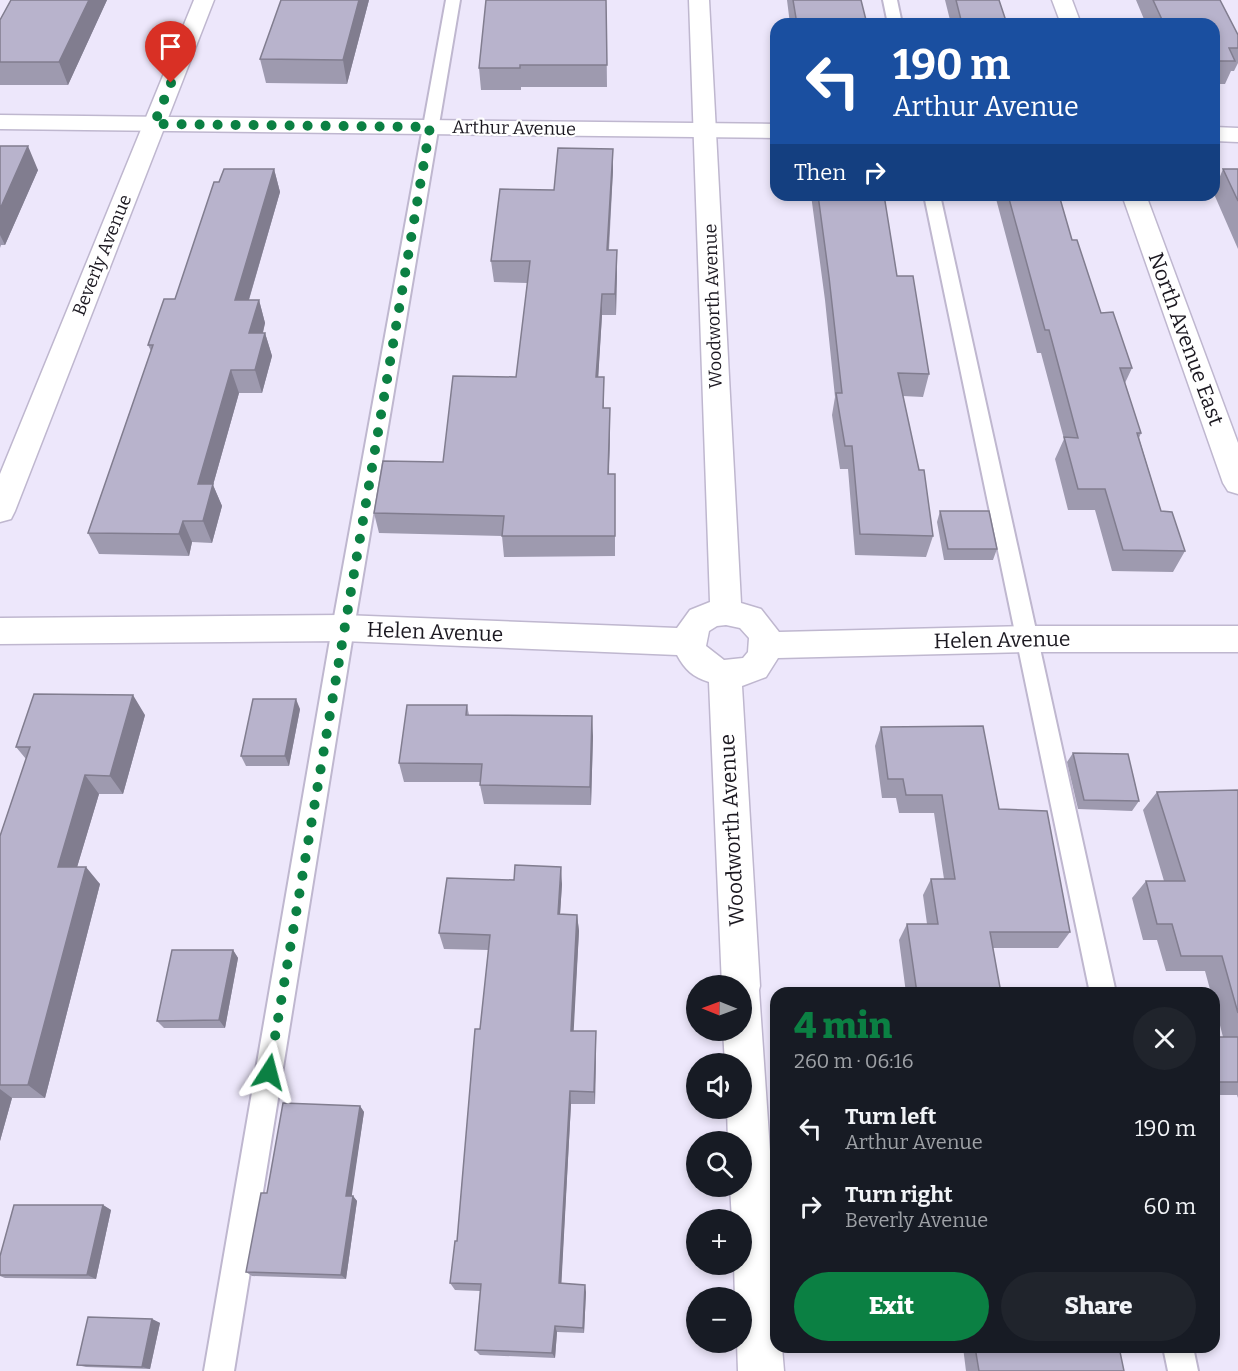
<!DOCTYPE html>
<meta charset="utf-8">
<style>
:root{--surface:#171b24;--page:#20242c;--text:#f1f3f6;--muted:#9ea1a6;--accent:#0b8043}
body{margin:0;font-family:Bitter,serif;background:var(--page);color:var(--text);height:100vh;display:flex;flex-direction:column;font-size:22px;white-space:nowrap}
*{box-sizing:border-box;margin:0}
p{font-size:20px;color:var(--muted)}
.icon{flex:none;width:33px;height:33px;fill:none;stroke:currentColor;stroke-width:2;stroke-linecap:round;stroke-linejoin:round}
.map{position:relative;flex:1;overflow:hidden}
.drawer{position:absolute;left:770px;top:987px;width:450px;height:366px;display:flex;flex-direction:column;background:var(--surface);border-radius:18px;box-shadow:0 3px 9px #0003}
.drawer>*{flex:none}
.banner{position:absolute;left:770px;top:18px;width:450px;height:183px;border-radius:18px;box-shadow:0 3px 9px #0003;background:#1a4fa0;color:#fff;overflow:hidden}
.needle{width:39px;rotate:271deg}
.fabs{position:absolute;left:686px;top:975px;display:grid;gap:12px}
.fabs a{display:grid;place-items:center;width:66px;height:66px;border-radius:50%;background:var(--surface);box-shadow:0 3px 9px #0003;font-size:30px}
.pin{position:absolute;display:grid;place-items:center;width:51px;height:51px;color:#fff;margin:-62px -26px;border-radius:50% 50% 50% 0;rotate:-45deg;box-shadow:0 0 6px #0007}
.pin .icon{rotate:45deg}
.me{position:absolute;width:66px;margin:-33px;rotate:9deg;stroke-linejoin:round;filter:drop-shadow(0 0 4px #0008)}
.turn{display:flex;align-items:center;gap:21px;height:126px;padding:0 24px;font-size:27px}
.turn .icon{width:78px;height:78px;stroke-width:2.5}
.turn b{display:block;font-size:42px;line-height:51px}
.then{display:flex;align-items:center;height:57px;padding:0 24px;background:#0003;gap:12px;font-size:22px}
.round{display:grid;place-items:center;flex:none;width:63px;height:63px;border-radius:32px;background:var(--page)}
.head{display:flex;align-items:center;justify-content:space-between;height:102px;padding:0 24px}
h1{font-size:36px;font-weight:800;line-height:45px;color:var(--accent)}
.action{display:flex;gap:12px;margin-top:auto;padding:12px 24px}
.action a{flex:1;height:69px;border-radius:36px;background:var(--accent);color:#fff;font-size:24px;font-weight:800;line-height:69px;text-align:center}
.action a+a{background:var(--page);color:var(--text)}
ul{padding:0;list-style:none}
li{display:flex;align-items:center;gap:18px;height:78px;padding:0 24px}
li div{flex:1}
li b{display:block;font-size:22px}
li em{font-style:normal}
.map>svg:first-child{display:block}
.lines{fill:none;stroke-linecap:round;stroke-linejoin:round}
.service-casing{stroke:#bfb7cf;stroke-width:4}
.minor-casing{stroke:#bfb7cf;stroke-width:3}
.tertiary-casing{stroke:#bfb7cf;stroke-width:3}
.service{fill:#fff;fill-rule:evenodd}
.minor{fill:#fff;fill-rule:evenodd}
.tertiary{fill:#fff;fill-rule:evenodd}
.wall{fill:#9e9aaf}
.shaded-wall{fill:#817d8f}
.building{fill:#b8b3cc;stroke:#817d8f;stroke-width:1.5}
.route{stroke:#0b8043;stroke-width:10;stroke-dasharray:0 18}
.labels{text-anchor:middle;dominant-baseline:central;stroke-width:4.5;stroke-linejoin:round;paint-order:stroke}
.far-street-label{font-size:18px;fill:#1b1820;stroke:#fff}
.street-label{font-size:21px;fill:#1b1820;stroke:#fff}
</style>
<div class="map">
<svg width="1238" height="1371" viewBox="0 0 1238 1371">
<rect width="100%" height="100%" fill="#ede7fb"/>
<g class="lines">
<!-- service casing -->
<g class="service-casing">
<path id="service" d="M446 0H460L354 628 234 1371H204L332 628Z
M883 0H897L902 24H888Z
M924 195H940L1116 993H1090Z
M1163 1347H1193L1198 1371H1168Z"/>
</g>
<!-- minor casing -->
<g class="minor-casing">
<path id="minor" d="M194 0H214L15 511 11 519 0 522V474Z
M689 0H709L741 603 761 609 779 632 1028 626H1238V652H1028L778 658 766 677 742 686 760 986 759 990 776 1239V1347H782L784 1371H738L737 1342H741V1298H735L734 1264H741V1220H732L730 1186H741V1142H728L727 1108H741V1064H725L723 1030H741V986H722L709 682C693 677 685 670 677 655L343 641 0 644V618L343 615 677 628 690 610 710 602ZM726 625 740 628 749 638 748 652 743 658 724 660 706 646 709 631 717 626Z
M1052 0H1072L1081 24H1061Z
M1122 195H1146L1238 443V494L1228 491 1223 483Z"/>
</g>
<!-- tertiary casing -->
<g class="tertiary-casing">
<path id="tertiary" d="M0 115 776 124V138L0 129Z
M1214 127 1238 128V142L1214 141Z"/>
</g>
<!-- service -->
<use href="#service" class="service"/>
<!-- minor -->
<use href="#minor" class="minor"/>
<!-- tertiary -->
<use href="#tertiary" class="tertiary"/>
</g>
<!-- wall -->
<path class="wall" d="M11 0H107L68 85H0V20Z
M369 0 347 84 266 83 260 59Z
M606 0 607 87H521V90H481L479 68Z
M787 0H861L867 24H790Z
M945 0H999L1007 24H951Z
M1136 0H1220L1238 35V63L1234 71H1231L1225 84H1214V24H1146Z
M0 146 38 170 5 245H1L0 248Z
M274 169 280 192 249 300H259L265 323 263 333H265L272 356 262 393H239L213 485 222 506 212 543 192 542 189 556 99 554 88 533 151 351 148 345 175 299 219 182Z
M1223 169H1238V249L1214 194V191Z
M613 170 609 250H617L616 315H602L598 377H604V408L610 430 609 474H615V556L504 557 502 536 379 533 374 513 443 462 516 377 528 283 494 282 491 261 554 190Z
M811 195H884L897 276 929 374 923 397 903 396 933 536 926 557 855 555 848 469H840L832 415 835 397 825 300Z
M995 195H1059L1072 240 1101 313 1132 368 1125 383 1141 433 1139 438 1161 511 1185 551 1173 572 1112 571 1095 510H1068L1055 459 1064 439 1041 353H1037Z
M940 511 997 549 993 560H944L937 522Z
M467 705 469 715 593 736 591 805 484 804 480 785 481 782H404L399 763Z
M300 709 289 766H246L241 756Z
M145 715 123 794H99L77 867 100 884 45 1098H12L0 1141V836L26 759 16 747Z
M881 727 999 809 1070 932 1058 948H993L1001 993H906L899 940 907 924H927L923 895 931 879H944L934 813H899L896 798H882L875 746Z
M1073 753 1139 801 1132 811 1078 809 1067 762Z
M1238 790V1098L1237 1095H1214V1037H1223L1214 1002V993H1211L1205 971H1166L1157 940H1143L1132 898 1146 881H1164L1143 810 1157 792Z
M562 884 560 914 577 915 579 931 573 1031 596 1045 595 1104H571L561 1284 586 1292 584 1333 557 1332 555 1358 480 1355 475 1350 480 1291 455 1290 450 1283 457 1241 489 950 444 949 439 933Z
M233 950 238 958 225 1028H164L157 1021Z
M360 1106 364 1112 351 1196H353L357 1201 346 1279 252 1276 246 1272 267 1193Z
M103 1205 111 1210 96 1279 5 1278 0 1276V1275Z
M152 1319 160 1323 150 1369 86 1367 77 1365Z
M963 1347H1119L1124 1371H966Z"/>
<!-- shaded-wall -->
<path class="shaded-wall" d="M89 0H107L68 85 59 62Z
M359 0H369L347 84 343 60Z
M28 146 38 170 5 245 0 235V209Z
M613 149V170L607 271V250Z
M274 169 280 192 242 323 235 300Z
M617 250V272L616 315 615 294Z
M602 294V315L597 398 596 377Z
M259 300 265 323 257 356 249 333Z
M265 333 272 356 262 393 255 370Z
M231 370 239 393 213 485 222 506 212 543 203 521 198 484Z
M610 408V430L608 494V474Z
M183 521 192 542 189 556 179 534Z
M133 695 145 715 123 794 110 776Z
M296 699 300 709 289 766 285 756Z
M592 716 593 736 591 805 590 787Z
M85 775 99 794 72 884 58 867Z
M86 867 100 884 45 1098 28 1085Z
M561 867 562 884 559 930 558 914Z
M577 915 579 931 573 1044 571 1031Z
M233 950 238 958 225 1028 219 1020Z
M596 1031V1045L595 1104 594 1092Z
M0 1089 12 1098 0 1141Z
M570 1091 571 1104 561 1291 559 1283Z
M360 1106 364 1112 351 1201 346 1196Z
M353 1196 357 1201 346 1279 341 1275Z
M103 1205 111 1210 96 1279 87 1275Z
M585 1285 586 1292 584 1333 583 1328Z
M152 1319 160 1323 150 1369 142 1367Z
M555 1326 557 1332 555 1358 552 1353Z"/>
<!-- building -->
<path class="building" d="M11 0H89L59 62H0V20Z
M281 0H359L343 60 260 59Z
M486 0H606L607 65H520V68H479Z
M793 0H861L867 24H797Z
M956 0H999L1007 24H962Z
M1153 0H1220L1238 35V48H1229L1235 61H1214V24H1164Z
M0 146H28L0 209Z
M558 148 613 149 607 250H617L615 294H602L596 377H604L603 408H610L608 474H615V536H502L504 516 374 513 383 461 443 462 453 376 516 377 530 261H491L500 189 554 190Z
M224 169H274L235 300H259L249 333H265L255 370H231L198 484H213L203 521H183L179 534 88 533 153 345H148L164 299H175L214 182H219Z
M1223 169H1238V201Z
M818 195H884L897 276H913L929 374 898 373 919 470H924L933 536 860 534 852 446H845L836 393H842L829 277Z
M1008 195H1059L1072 240H1077L1101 313 1113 312 1132 368H1120L1141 433H1137L1161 511 1172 512 1185 551 1123 550 1105 489H1078L1064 437 1078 438 1049 330H1045Z
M940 511H989L997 549H948Z
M34 694 133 695 110 776 85 775 58 867H86L28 1085H0V836L30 747H16Z
M253 699H296L285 756H241Z
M407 705H467L466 715 592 716 590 787 480 785 482 764 399 763Z
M983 726 999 809 1047 811 1070 932H990L1001 993H917L907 924H938L931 879H955L942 795H906L903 779H888L881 727Z
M1073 753 1128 754 1139 801 1084 800Z
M1238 790V1013L1222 956H1181L1172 924H1157L1146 881H1185L1157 792Z
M515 865 561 867 558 914 577 915 571 1031H596L594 1092 570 1091 559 1283 585 1285 583 1328 555 1326 552 1353 475 1350 481 1284 450 1283 455 1241H457L475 1029H480L490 935 439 933 447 878 514 880Z
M172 950H233L219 1020 157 1021Z
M1214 1037H1238V1082H1214Z
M283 1103 360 1106 346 1196H353L341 1275 246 1272 261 1193H267Z
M14 1205H103L87 1275H0V1256Z
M88 1317 152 1319 142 1367 77 1365Z
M975 1347H1119L1124 1371H979Z"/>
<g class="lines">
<!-- route -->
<path class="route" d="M171 83 154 124 430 127 269 1072"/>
</g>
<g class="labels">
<!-- far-street labels -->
<g class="far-street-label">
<text transform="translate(514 128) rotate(1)">Arthur Avenue</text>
<text transform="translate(102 255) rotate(-68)">Beverly Avenue</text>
<text transform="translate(713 306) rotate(-92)">Woodworth Avenue</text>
</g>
<!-- street labels -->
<g class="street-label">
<text transform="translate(1186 339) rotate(70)">North Avenue East</text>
<text transform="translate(435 632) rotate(2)">Helen Avenue</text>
<text transform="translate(1002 640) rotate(-1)">Helen Avenue</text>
<text transform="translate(732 830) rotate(-93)">Woodworth Avenue</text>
</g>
</g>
</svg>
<div class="fabs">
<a><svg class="needle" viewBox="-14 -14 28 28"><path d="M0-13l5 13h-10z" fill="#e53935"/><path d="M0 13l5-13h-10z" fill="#9ea1a6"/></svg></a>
<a><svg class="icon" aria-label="sound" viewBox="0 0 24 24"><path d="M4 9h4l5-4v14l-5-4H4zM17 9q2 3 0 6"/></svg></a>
<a><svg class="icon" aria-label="search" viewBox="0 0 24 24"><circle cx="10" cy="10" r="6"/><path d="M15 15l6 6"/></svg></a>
<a>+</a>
<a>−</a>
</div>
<div class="pin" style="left:171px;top:83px;background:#d93025"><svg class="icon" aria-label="arrive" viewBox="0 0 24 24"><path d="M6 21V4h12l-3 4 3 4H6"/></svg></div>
<svg class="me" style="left:269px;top:1072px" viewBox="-20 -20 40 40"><path d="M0-17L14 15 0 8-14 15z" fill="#0b8043" stroke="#fff" stroke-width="4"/></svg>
<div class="banner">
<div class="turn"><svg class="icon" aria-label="left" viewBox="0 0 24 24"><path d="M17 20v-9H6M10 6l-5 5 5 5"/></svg><div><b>190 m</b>Arthur Avenue</div></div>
<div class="then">Then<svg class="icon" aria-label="right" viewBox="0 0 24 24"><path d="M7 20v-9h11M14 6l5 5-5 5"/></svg></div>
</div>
<section class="drawer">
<div class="head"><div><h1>4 min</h1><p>260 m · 06:16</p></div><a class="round"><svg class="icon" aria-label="close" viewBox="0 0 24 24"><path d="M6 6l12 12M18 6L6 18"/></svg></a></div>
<ul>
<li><svg class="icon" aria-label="left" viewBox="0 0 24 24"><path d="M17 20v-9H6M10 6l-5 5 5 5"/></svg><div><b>Turn left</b><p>Arthur Avenue</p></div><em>190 m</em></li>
<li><svg class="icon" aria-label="right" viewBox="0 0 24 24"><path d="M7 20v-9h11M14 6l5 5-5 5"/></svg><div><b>Turn right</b><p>Beverly Avenue</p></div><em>60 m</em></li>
</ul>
<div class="action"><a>Exit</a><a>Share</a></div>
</section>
</div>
